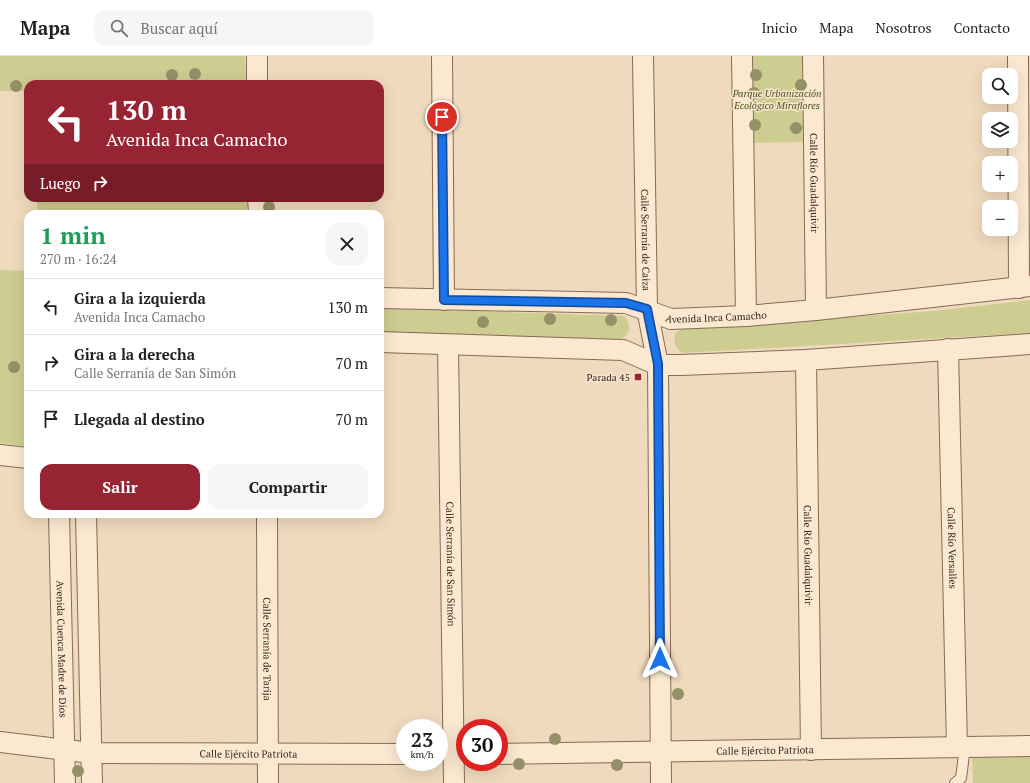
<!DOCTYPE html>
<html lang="es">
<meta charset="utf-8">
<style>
:root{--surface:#fff;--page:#f6f6f6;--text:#222;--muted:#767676;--line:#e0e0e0;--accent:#972433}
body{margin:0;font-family:"PT Serif",serif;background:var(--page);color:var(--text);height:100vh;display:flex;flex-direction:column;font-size:15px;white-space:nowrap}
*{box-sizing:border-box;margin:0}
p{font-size:13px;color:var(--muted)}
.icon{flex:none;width:22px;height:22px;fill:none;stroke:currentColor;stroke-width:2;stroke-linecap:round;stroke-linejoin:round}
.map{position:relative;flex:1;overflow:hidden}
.details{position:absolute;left:24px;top:154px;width:360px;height:308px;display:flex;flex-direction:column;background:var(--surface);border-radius:12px;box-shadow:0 4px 16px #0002}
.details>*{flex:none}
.banner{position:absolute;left:24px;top:24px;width:360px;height:122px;border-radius:12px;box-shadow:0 4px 16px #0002;background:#972433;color:#fff;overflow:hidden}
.fabs{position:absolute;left:982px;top:12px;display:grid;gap:8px}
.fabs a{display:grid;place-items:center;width:36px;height:36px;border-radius:8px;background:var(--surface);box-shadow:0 4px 16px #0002;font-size:20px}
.speed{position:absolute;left:396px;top:663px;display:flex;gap:8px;font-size:20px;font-weight:700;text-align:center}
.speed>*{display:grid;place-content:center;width:52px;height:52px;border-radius:50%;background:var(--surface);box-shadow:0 4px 16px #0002;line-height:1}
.speed small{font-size:10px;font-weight:400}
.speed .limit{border:6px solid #d22;background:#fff;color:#111}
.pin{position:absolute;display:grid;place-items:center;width:34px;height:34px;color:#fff;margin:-17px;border:2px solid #fff;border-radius:50%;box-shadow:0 1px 4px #0007}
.me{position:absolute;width:44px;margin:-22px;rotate:0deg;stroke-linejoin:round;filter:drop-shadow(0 0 3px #0008)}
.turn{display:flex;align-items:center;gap:14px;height:84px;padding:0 16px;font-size:18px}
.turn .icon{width:52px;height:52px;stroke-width:2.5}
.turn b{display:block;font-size:28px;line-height:34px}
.then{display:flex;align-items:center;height:38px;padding:0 16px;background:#0003;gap:8px;font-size:15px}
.round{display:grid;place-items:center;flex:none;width:42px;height:42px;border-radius:12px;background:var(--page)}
.summary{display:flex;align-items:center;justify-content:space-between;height:68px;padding:0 16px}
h1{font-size:24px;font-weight:700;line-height:30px;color:#1e9e55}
.cta{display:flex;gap:8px;margin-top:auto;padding:8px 16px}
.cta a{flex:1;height:46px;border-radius:12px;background:var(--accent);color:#fff;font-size:16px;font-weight:700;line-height:46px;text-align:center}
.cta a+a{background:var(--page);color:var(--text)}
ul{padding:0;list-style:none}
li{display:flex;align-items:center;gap:12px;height:56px;padding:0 16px;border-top:1px solid var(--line)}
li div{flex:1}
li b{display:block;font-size:15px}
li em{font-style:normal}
header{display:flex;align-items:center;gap:24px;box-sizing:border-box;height:56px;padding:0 20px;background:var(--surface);border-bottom:1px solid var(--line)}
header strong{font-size:19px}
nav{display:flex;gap:22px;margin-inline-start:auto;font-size:14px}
.search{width:280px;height:36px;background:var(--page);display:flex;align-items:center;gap:10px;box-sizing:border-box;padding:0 14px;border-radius:12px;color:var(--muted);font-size:15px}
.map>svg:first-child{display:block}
.green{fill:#cdcc91}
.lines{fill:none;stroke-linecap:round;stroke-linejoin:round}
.service-casing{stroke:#876a56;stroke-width:12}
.minor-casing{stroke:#876a56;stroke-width:22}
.service{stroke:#fae8d0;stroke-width:10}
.minor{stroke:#fae8d0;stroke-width:20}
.tree{fill:#959067}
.route-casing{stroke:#114b97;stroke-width:10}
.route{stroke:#1a73e8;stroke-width:7}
.poi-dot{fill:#972433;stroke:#f6e5cc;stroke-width:1.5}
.labels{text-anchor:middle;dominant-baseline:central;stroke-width:3;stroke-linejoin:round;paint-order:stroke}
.park-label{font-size:10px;font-style:italic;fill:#4c5321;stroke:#f6e5cc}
.street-label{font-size:10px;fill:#36251b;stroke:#f6e5cc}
.poi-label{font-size:10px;fill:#36251b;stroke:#f6e5cc;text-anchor:end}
</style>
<header>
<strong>Mapa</strong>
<div class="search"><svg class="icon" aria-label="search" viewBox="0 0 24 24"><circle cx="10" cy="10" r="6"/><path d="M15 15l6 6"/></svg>Buscar aquí</div>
<nav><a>Inicio</a><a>Mapa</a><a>Nosotros</a><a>Contacto</a></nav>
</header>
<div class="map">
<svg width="1030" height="727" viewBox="0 0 1030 727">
<rect width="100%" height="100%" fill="#efdabd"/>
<!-- green -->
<path class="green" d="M0 0H245L246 28H28V35H0Z
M748 0H804L807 86 750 87Z
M37 142H247V158H37Z
M0 214 28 215V388L24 390 0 387Z
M1030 244V277L683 297C674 292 674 287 675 277L682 273 934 255Z
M380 252 624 260C632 269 631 278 621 283L380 276Z
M1030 700V727H973L972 701Z"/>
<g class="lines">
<!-- service casing -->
<g class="service-casing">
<path id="service" d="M955 727 961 722 965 691"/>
</g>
<!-- minor casing -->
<g class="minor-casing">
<g id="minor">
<path d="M257 0V28"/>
<path d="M442 0 444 244"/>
<path id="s1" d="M643 0 647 253 658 309 661 727"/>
<path d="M742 0 746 260"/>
<path id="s2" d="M813 0 816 254"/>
<path d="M1018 0 1019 232"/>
<path d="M258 142 259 158"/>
<path id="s3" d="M380 242 626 247 671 263 746 260 816 254 1030 230"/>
<path d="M380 286 623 294 658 309H681L806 304 1030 288"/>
<path id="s4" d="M448 289 454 727"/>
<path id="s5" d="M948 293 957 691"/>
<path id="s6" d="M806 304 811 694"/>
<path d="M0 399 28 402"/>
<path id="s7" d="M59 458 65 727"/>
<path d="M86 458 92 727"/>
<path id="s8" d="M267 458 268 727"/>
<path id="s9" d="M0 686 91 697 405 698"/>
<path id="s10" d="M499 698 1030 690"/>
</g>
</g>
<!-- service -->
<use href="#service" class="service"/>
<!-- minor -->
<use href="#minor" class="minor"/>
</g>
<!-- trees -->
<g class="tree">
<circle cx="195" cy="18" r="6"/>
<circle cx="172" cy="19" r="6"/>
<circle cx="756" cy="19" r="6"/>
<circle cx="801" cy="29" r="6"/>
<circle cx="16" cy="30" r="6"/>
<circle cx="754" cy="37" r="6"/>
<circle cx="755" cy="69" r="6"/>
<circle cx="796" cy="72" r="6"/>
<circle cx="269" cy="151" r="6"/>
<circle cx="550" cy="263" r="6"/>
<circle cx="611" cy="264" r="6"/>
<circle cx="483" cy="266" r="6"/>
<circle cx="14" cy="311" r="6"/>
<circle cx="678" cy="638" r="6"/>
<circle cx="555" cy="683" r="6"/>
<circle cx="519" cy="708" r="6"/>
<circle cx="617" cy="709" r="6"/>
<circle cx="78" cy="715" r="6"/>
</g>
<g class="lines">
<!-- route casing -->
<g class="route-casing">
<path id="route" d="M442 61 444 244 626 247 647 253 658 308 660 603"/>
</g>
<!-- route -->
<use href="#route" class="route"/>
</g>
<!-- markers -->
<rect class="poi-dot" x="634" y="317" width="8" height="8" rx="2"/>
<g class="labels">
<!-- park labels -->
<g class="park-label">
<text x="777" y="37">Parque Urbanización<tspan x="777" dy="12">Ecológico Miraflores</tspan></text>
</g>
<!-- street labels -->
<g class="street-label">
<text stroke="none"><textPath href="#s2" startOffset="127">Calle Río Guadalquivir</textPath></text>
<text stroke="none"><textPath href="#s1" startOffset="184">Calle Serranía de Caiza</textPath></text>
<text stroke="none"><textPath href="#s3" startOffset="339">Avenida Inca Camacho</textPath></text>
<text stroke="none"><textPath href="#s5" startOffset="199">Calle Río Versalles</textPath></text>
<text stroke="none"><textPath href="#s6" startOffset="195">Calle Río Guadalquivir</textPath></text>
<text stroke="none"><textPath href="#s4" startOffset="219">Calle Serranía de San Simón</textPath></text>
<text stroke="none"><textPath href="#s7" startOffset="135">Avenida Cuenca Madre de Dios</textPath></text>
<text stroke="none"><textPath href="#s8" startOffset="135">Calle Serranía de Tarija</textPath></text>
<text stroke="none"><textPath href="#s10" startOffset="266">Calle Ejército Patriota</textPath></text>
<text stroke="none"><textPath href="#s9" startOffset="249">Calle Ejército Patriota</textPath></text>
</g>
<!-- poi labels -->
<g class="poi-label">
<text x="630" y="321">Parada 45</text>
</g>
</g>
</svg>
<div class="fabs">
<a><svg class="icon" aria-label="search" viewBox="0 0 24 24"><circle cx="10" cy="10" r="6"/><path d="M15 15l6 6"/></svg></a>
<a><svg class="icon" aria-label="layers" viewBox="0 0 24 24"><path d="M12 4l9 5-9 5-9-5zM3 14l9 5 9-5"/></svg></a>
<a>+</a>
<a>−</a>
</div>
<div class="speed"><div>23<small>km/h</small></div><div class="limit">30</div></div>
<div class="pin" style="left:442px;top:61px;background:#d93025"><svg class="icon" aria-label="arrive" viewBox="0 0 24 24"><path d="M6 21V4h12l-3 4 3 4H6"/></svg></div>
<svg class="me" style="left:660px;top:603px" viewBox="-20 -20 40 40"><path d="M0-17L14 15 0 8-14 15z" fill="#1a73e8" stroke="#fff" stroke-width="4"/></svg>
<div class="banner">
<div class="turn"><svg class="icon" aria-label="left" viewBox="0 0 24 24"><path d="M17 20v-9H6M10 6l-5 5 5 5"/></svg><div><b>130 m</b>Avenida Inca Camacho</div></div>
<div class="then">Luego<svg class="icon" aria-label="right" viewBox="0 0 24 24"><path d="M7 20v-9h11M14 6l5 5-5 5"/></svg></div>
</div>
<section class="details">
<div class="summary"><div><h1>1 min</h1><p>270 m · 16:24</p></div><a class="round"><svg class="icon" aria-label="close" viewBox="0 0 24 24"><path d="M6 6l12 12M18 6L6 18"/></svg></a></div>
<ul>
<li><svg class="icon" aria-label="left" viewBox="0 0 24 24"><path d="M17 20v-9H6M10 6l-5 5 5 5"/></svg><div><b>Gira a la izquierda</b><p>Avenida Inca Camacho</p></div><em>130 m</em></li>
<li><svg class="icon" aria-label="right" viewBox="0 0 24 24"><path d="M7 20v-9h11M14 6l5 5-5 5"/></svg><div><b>Gira a la derecha</b><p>Calle Serranía de San Simón</p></div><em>70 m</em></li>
<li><svg class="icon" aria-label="arrive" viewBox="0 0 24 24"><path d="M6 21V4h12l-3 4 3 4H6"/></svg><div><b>Llegada al destino</b></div><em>70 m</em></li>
</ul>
<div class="cta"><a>Salir</a><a>Compartir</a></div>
</section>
</div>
